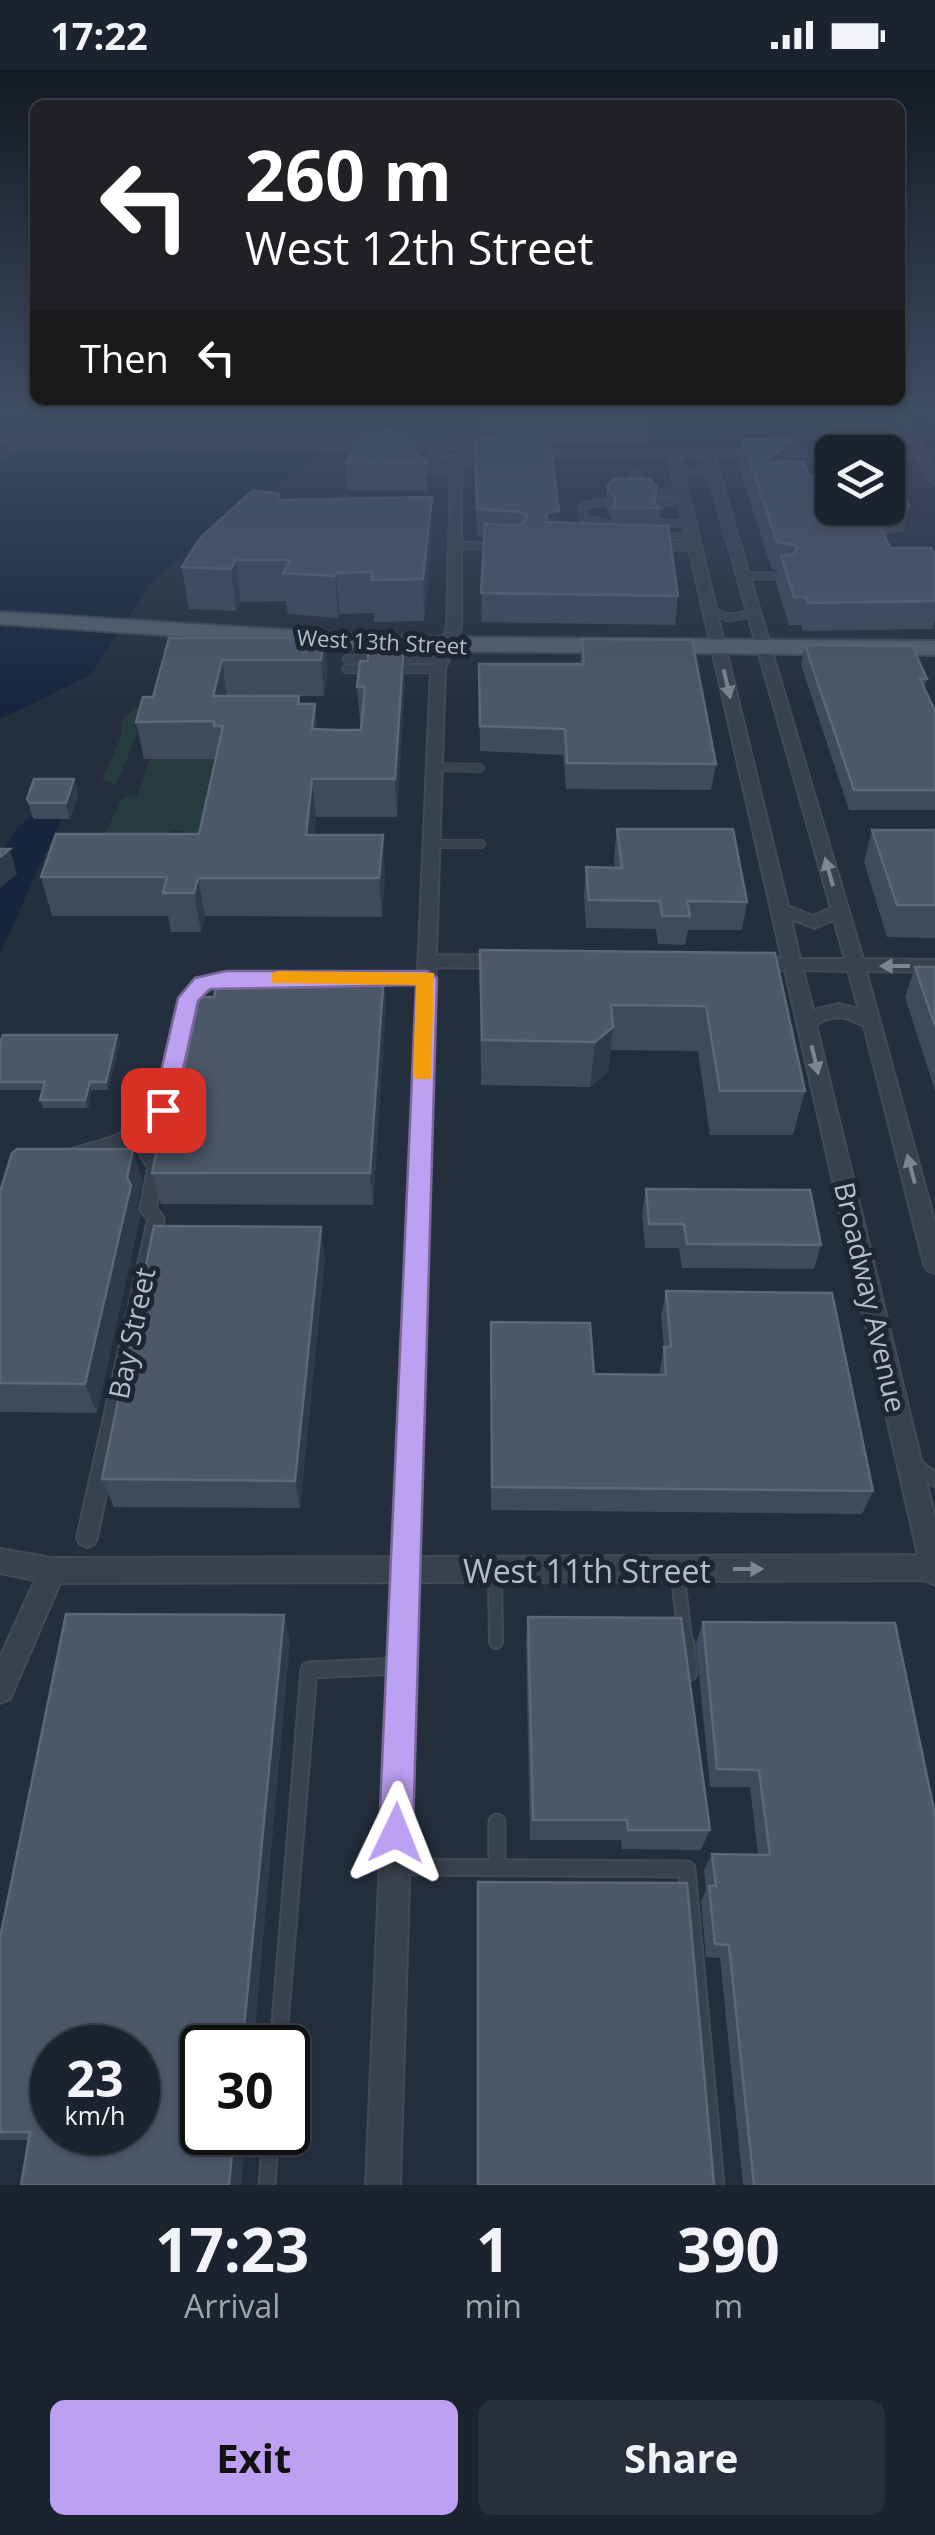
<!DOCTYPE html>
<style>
:root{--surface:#1b232e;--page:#282f3a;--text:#f1f3f6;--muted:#a0a4aa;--line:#39404a;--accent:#bca0f2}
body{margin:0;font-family:"Open Sans",sans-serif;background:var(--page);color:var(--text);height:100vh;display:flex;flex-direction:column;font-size:38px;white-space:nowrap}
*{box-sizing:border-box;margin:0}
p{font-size:32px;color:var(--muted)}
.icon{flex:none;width:55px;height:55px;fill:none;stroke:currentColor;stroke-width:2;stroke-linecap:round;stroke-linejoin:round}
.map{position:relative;height:2115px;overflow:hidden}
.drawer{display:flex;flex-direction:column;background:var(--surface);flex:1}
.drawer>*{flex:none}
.guide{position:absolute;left:30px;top:30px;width:875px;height:305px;border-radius:15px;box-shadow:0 2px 8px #0004,0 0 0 2px var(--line);background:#202124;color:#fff;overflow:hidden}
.tools{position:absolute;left:815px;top:365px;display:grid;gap:20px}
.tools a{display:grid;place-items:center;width:90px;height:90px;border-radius:15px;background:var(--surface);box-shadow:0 2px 8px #0004,0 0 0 2px var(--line);font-size:50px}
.speed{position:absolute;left:30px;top:1955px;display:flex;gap:20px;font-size:50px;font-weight:700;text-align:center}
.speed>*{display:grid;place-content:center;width:130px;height:130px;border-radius:50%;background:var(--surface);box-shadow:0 2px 8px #0004,0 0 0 2px var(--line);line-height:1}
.speed small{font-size:25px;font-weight:400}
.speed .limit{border:5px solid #111;border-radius:15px;background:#fff;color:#111}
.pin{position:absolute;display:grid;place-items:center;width:85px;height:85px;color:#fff;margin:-42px;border-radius:20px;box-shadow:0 5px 15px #0006}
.me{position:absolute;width:110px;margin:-55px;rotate:2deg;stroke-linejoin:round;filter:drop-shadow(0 0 8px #0008)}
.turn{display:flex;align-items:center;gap:35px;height:210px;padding:0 50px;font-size:45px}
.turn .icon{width:130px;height:130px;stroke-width:2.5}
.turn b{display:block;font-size:70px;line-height:85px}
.then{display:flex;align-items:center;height:95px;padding:0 50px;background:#0003;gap:20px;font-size:38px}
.eta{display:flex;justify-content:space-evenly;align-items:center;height:170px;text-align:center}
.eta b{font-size:60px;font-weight:700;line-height:70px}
.cta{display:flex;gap:20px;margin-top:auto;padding:20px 50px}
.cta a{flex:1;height:115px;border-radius:15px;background:var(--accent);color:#111;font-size:40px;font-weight:700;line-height:115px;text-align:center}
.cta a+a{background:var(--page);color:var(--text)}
.status{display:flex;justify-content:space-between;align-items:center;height:70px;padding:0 50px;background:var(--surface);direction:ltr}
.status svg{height:28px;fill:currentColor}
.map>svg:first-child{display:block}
.green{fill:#263c3f}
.water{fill:#17263c}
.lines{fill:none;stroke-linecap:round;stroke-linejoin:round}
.service-far3-casing{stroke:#414a57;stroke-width:9}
.service-far2-casing{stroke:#414a57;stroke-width:10}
.service-far1-casing{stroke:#414a57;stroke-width:16}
.service-casing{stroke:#414a57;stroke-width:19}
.pedestrian-casing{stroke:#414a57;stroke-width:4}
.minor-casing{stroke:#414a57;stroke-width:4}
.primary-casing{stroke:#414a57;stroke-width:4}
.service-far3{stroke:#38414e;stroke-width:6}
.service-far2{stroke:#38414e;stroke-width:8}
.service-far1{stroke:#38414e;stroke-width:12}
.service{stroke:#38414e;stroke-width:15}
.pedestrian{fill:#38414e;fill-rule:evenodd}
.minor{fill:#38414e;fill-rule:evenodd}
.primary{fill:#56606e;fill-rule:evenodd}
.pedestrian-bridge-casing{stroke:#414a57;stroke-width:11;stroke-linecap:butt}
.pedestrian-bridge{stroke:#38414e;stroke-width:9}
.wall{fill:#3f4b5c}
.shaded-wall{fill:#2f3b4b}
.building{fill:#4b5868;stroke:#5c6777;stroke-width:2.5;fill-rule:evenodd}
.oneway{fill:#7c8592}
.route{fill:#bca0f2;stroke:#7a689d;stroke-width:2.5}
.slow{fill:#f59e0b}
.labels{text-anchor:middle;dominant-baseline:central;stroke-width:10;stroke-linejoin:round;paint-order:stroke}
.far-street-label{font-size:22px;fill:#b4bcc9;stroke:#1d2633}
.street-label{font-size:28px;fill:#b4bcc9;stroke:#1d2633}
.near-street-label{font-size:32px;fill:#b4bcc9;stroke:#1d2633}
</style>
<div class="status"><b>17:22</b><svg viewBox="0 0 49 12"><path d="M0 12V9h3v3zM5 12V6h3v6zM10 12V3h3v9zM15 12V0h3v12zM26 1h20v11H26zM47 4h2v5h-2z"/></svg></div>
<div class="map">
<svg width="935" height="2115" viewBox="0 0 935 2115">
<rect width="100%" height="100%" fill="#242f3e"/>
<!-- green -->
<path class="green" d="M135 637 139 639 137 664 116 715 102 710 121 667V653Z
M150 689H220L201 764 176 760 155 766 105 764 122 729 138 725Z"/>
<!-- water -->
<path class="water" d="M74 341H369L331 380 310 390 231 446 152 512 91 605 0 649V394Z
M32 746 61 749 0 884V818L4 814C0 785 7 762 32 746Z"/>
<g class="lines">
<!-- service-far3 casing -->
<g class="service-far3-casing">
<path id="service-far3" d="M439 387 413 393 420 400 457 401
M631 403 641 406 644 423H683
M678 405 700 400 715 408
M605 432 583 436V448L608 454
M653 432H685
M658 453H690
M659 467H693
M455 475 493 476
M661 477H695
M743 506H786
M711 540 729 548 748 544 752 536"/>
</g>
<!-- service-far2 casing -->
<g class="service-far2-casing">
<path id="service-far2" d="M728 547H732
M347 589H444
M346 599H370
M392 599H438
M435 697 480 698
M433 774H481"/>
</g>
<!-- service-far1 casing -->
<g class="service-far1-casing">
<path id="service-far1" d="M917 1396 935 1410
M677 1500 686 1576
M495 1501 496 1572"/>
</g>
<!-- service casing -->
<g class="service-casing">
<path id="service" d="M686 1573 689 1603
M497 1752V1797
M400 1797 687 1799 716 2115
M278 1978 309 1600 401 1596
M267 2115 271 2062"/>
</g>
<!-- pedestrian casing -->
<g class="pedestrian-casing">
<path id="pedestrian" d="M0 368 282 370 286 372 282 374 0 372Z
M392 370 441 375 445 377 441 379 395 374H392Z
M137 1060 142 1062 164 1098 156 1138 164 1148 97 1468 94 1474 87 1477 80 1474 77 1468 148 1150 140 1140 148 1098 129 1066Z"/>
</g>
<!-- minor casing -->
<g class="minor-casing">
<path id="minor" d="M892 341H902L924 380 935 382 927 386 935 400V413L929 410 916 386H888V382H883L913 380Z
M926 341H935V350L931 349Z
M454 371 471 374 481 384 551 380H832L837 382H832V386H714L863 889 935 890V902L866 901 935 1153V1203L927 1200 924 1194 864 956C847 947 833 943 816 955L935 1448V1515L925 1510 418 1512 400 2115H366L392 1512 60 1513 10 1629 0 1633V1588L35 1510 0 1503V1479L52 1488 393 1487 418 914H358L349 908 358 902H418L431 599 447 558 451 396 455 393 431 385 433 377ZM454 377 468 382 458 387 442 383ZM551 386H668L782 888H750L741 894 750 900H785L918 1485 419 1487 436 897 506 898 515 892 506 886 436 885 445 599 461 558V394ZM679 386H703L831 838 813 846 788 836ZM791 849 814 858 834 850 845 889H800ZM803 900 848 901 859 939 839 934 813 940Z
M238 902 250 904 253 908C238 921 216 911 199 927 176 988 193 1053 117 1082 104 1087 85 1093 72 1089L69 1084 72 1079C97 1071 123 1068 142 1048 190 996 142 903 238 902Z"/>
</g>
<!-- primary casing -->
<g class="primary-casing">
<path id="primary" d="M0 542 401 567 935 571V585L401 581 0 554Z"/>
</g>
<!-- service-far3 -->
<use href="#service-far3" class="service-far3"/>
<!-- service-far2 -->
<use href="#service-far2" class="service-far2"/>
<!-- service-far1 -->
<use href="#service-far1" class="service-far1"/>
<!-- service -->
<use href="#service" class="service"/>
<!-- pedestrian -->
<use href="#pedestrian" class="pedestrian"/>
<!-- minor -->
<use href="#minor" class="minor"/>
<!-- primary -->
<use href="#primary" class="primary"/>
<!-- pedestrian-bridge casing -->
<g class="pedestrian-bridge-casing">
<path id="pedestrian-bridge" d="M19 366 373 368 408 369 407 377 13 376Z"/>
</g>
<!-- pedestrian-bridge -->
<use href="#pedestrian-bridge" class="pedestrian-bridge"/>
</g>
<!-- wall -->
<path class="wall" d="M480 341 650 347 647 374 551 376 559 441 558 453 611 454 612 449 606 439 607 417 661 438 659 455 678 526 675 555 481 552 484 467H477L475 397V370H481Z
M742 369 789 392 809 406 909 436 903 462 884 464 890 478 935 486V550L932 559 803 561 801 555H789L776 513 778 500 772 499 738 395Z
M345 392 426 393 427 421 347 420Z
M432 427V467L424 551 374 552V543L340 544 338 548 288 544 286 531 241 532 236 541 189 539 182 497 280 430Z
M169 568H324L327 604 324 626H299L300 634H315L317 659 361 660 357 617 405 610 397 747H316L314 765 385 803 382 847 205 846 201 862H171L168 846H52L41 807 199 764 216 689H144L136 652 153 627Z
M582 569 716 694 711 720 566 719 563 685 480 681 479 594H580Z
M805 575 927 609 924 619 935 641V740H849L801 595Z
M74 709 78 725 70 749H34L32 746 27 729Z
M617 759 747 832 742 860H688L685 875 658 874 656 859 586 858 584 825 586 797 615 798 614 787Z
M872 760H935V868L887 867 864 792Z
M480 880 775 883 805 1021 793 1065H710L698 981 610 980 608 1002 590 1017 481 1015Z
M915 897H935V1021L905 927Z
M384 902 386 934 373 1135 161 1134 152 1103 168 1079 214 927Z
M0 973H120L108 1020H92L88 1038H43L40 1030 43 1020H0Z
M142 1111 137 1136 140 1146 97 1343 0 1342V1122Z
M646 1119 821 1175 814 1199 682 1198 679 1178H645L642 1143Z
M325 1188 300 1438 114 1437 102 1409Z
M666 1221 873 1421 862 1444 491 1440V1277L594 1304 659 1305 664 1277 661 1247Z
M528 1547 710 1760 701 1780 622 1779 621 1770H530L526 1572Z
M703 1552 935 2115H743L720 1888 706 1887 701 1831 706 1821 704 1800 712 1784 758 1785 750 1717H710L696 1573Z
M290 1570 253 1978H202L245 2062 241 2115H21L29 2070H0V1868Z"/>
<!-- shaded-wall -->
<path class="shaded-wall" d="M0 341H23L0 353Z
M793 370 789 395 764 392Z
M432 427V467L424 551 423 509Z
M559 441 557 469 546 471 547 443Z
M236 490 241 532 236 541 231 499Z
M336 503 340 544 338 548 335 506Z
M324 568 327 604 324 626 321 590Z
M404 573 405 610 397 747 395 709Z
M222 590 227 627 213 626Z
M315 634 318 671 312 659Z
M74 709 78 725 70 749 66 733Z
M312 709 316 747 310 803 306 765Z
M383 765 385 803 382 847 379 808Z
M10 779 17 804 0 818V787Z
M198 808 205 846 201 862 194 823Z
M384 902 386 934 373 1135 370 1103Z
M613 957 608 1002 590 1017 595 972Z
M117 965 120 973 108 1020 106 1012Z
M90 1012 92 1020 88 1038 85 1030Z
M133 1079 142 1111 137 1136 140 1146 97 1343 85 1314Z
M321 1157 325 1188 300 1438 295 1411Z
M284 1545 290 1570 253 1978H242Z
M234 2062H245L241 2115H229Z"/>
<!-- building -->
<path class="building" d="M481 341H649L650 347 481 352Z
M394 359 426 393 345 392 370 363Z
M549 364 559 441 547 443 546 452 668 456 678 526 481 523 485 454 521 455 527 447 521 442 477 439 475 370Z
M742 369 793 370 764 392H804L809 406H824L825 411H832V438H888V411H897L909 436 873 439 890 478H931L935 486V531L808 533 806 527H794L781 486 795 484 797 476 777 472Z
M613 409H649L657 417 654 434 661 438H613L616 431 607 417Z
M253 420 279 424 278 430 432 427 423 509 372 510 373 502 336 503 335 506 283 503 290 490H236L231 499 182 497 200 468Z
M169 568H324L321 590H222L213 626H299L298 634H315L312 659 337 660H361L365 617H357L360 591H368L369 573H404L395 709H312L306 765H383L379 808H198L194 823H163L167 807H41L56 764H199L223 656H214V651L136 652 143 627H153Z
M582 569 692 570 716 694 567 693 565 659 480 656 479 594H584Z
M805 575 912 576 927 609H920L935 641V720H854Z
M34 709H74L66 733H30L27 729Z
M617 759H733L747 832 687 831 690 846H662L660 831 589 830 586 797 622 798Z
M872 760H935V835H897Z
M0 779H10L0 787Z
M480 880 775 883 805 1021H720L706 936 611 935 613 957 595 972 482 970Z
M915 897H935V956Z
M220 902H384L370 1103H152L157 1079H168L199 927H214Z
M3 965H117L106 1012H90L85 1030H40L45 1012H0V973Z
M17 1079H133L127 1108 131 1115 85 1314 0 1313V1122L12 1083Z
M646 1119 810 1120 821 1175 687 1174 684 1154H649Z
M154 1156 321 1157 295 1411 102 1409Z
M666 1221 832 1223 873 1421 492 1417 491 1252 590 1253 594 1304 666 1305 664 1277H671Z
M66 1544 284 1545 242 1978H202V2062H234L229 2115H21L30 2062H0V1868ZM52 1978H138V2062H52Z
M528 1547 681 1548 710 1760H628L627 1750H533Z
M703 1552 895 1553 935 1745V2115H754L729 1875 715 1874 709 1816H716L712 1784 770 1785 759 1700 717 1699Z
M478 1812 687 1813 714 2115H478Z"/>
<!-- one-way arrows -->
<defs><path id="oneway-solid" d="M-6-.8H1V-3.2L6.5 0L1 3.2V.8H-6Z" transform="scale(2.5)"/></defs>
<g class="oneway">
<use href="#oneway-solid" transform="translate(727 614) rotate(77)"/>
<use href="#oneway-solid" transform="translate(829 802) rotate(-106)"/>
<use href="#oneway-solid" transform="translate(895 896) rotate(-180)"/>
<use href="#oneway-solid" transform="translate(815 990) rotate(77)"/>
<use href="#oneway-solid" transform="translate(911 1099) rotate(-105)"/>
<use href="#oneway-solid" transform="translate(748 1499)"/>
</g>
<!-- sky -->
<linearGradient id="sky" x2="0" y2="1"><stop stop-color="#141a22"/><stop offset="0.54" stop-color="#3f4d63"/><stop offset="1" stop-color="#3f4d63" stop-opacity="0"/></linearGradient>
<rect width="935" height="637" fill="url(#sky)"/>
<!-- route -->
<path class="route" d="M226 901H427L437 908 413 1763 408 1775 396 1780 384 1775 379 1763 416 915 210 919 198 931 174 1040 163 1048 155 1046 152 1040 178 928 195 908Z"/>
<!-- slow -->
<path class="slow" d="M279 901 434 903 431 1009H416L413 1004 416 915 272 913V903Z"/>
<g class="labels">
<!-- far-street labels -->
<g class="far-street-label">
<text transform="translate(382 571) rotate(3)">West 13th Street</text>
</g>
<!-- street labels -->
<g class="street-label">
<text transform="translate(871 1227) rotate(77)">Broadway Avenue</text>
<text transform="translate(131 1263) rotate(-78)">Bay Street</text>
</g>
<!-- near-street labels -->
<g class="near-street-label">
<text x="587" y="1500">West 11th Street</text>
</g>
</g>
</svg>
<div class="tools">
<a><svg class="icon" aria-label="layers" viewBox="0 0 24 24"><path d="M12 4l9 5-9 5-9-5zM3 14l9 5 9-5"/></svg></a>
</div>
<div class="speed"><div>23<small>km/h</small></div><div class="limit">30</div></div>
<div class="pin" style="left:163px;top:1040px;background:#d93025"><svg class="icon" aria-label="arrive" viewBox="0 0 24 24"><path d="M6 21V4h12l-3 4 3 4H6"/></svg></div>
<svg class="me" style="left:396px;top:1763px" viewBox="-20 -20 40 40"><path d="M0-17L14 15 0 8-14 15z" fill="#bca0f2" stroke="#fff" stroke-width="4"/></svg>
<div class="guide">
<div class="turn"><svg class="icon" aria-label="left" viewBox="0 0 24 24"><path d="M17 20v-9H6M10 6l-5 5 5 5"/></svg><div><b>260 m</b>West 12th Street</div></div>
<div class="then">Then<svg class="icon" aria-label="left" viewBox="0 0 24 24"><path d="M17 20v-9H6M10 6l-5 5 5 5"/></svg></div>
</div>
</div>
<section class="drawer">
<div class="eta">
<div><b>17:23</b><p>Arrival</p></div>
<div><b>1</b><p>min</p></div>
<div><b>390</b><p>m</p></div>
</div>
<div class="cta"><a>Exit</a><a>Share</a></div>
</section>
